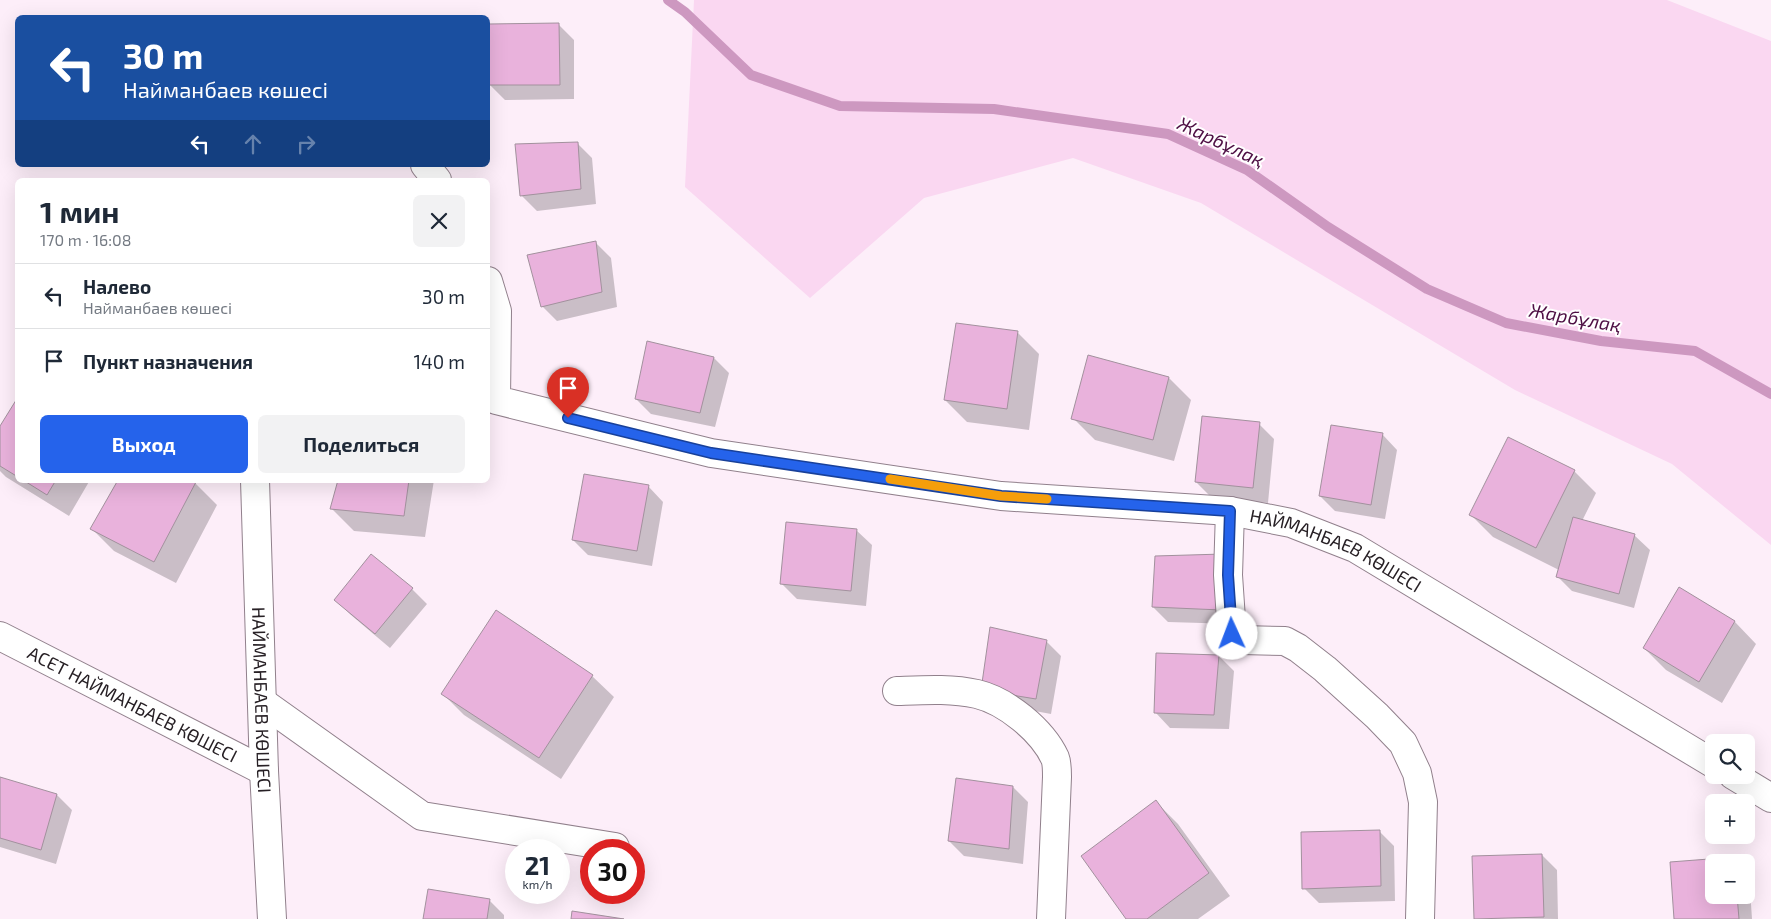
<!DOCTYPE html>
<html lang="ru">
<meta charset="utf-8">
<style>
:root{--surface:#fff;--page:#f2f2f3;--text:#1f2937;--muted:#747a83;--line:#e0e1e3;--accent:#2563eb}
body{margin:0;font-family:"Exo 2",sans-serif;background:var(--page);color:var(--text);height:100vh;display:flex;flex-direction:column;font-size:19px;white-space:nowrap}
*{box-sizing:border-box;margin:0}
p{font-size:16px;color:var(--muted)}
.icon{flex:none;width:28px;height:28px;fill:none;stroke:currentColor;stroke-width:2;stroke-linecap:round;stroke-linejoin:round}
.map{position:relative;flex:1;overflow:hidden}
.drawer{position:absolute;left:15px;top:178px;width:475px;height:305px;display:flex;flex-direction:column;background:var(--surface);border-radius:8px;box-shadow:0 5px 20px #0002}
.drawer>*{flex:none}
.hud{position:absolute;left:15px;top:15px;width:475px;height:152px;border-radius:8px;box-shadow:0 5px 20px #0002;background:#1a4fa0;color:#fff;overflow:hidden}
.buttons{position:absolute;left:1705px;top:734px;display:grid;gap:10px}
.buttons a{display:grid;place-items:center;width:50px;height:50px;border-radius:8px;background:var(--surface);box-shadow:0 5px 20px #0002;font-size:25px}
.speed{position:absolute;left:505px;top:839px;display:flex;gap:10px;font-size:25px;font-weight:700;text-align:center}
.speed>*{display:grid;place-content:center;width:65px;height:65px;border-radius:50%;background:var(--surface);box-shadow:0 5px 20px #0002;line-height:1}
.speed small{font-size:12px;font-weight:400}
.speed .limit{border:8px solid #d22;background:#fff;color:#111}
.pin{position:absolute;display:grid;place-items:center;width:42px;height:42px;color:#fff;margin:-51px -21px;border-radius:50% 50% 50% 0;rotate:-45deg;box-shadow:0 0 5px #0007}
.pin .icon{rotate:45deg}
.me{position:absolute;width:55px;margin:-28px;rotate:358deg;stroke-linejoin:round;filter:drop-shadow(0 0 4px #0008)}
.turn{display:flex;align-items:center;gap:18px;height:105px;padding:0 25px;font-size:22px}
.turn .icon{width:65px;height:65px;stroke-width:2.5}
.turn b{display:block;font-size:35px;line-height:42px}
.lanes{display:flex;align-items:center;height:48px;padding:0 25px;background:#0003;justify-content:center;gap:25px;direction:ltr}
.lanes .off{opacity:.35}
.round{display:grid;place-items:center;flex:none;width:52px;height:52px;border-radius:8px;background:var(--page)}
.headline{display:flex;align-items:center;justify-content:space-between;height:85px;padding:0 25px}
h1{font-size:30px;font-weight:700;line-height:38px}
.cta{display:flex;gap:10px;margin-top:auto;padding:10px 25px}
.cta a{flex:1;height:58px;border-radius:8px;background:var(--accent);color:#fff;font-size:20px;font-weight:700;line-height:58px;text-align:center}
.cta a+a{background:var(--page);color:var(--text)}
ul{padding:0;list-style:none}
li{display:flex;align-items:center;gap:15px;height:65px;padding:0 25px;border-top:1px solid var(--line)}
li div{flex:1}
li b{display:block;font-size:19px}
li em{font-style:normal}
.map>svg:first-child{display:block}
.green{fill:#fad7f1}
.shadow{fill:#0003}
.lines{fill:none;stroke-linecap:round;stroke-linejoin:round}
.stream{stroke:#cd98c0;stroke-width:10}
.building{fill:#e9b2dc;stroke:#a2919d}
.minor-casing{stroke:#91808c;stroke-width:30}
.minor{stroke:#fff;stroke-width:28}
.route-casing{stroke:#184099;stroke-width:12}
.route{stroke:#2563eb;stroke-width:9}
.slow{stroke:#f59e0b;stroke-width:9}
.labels{text-anchor:middle;dominant-baseline:central;stroke-width:4;stroke-linejoin:round;paint-order:stroke}
.street-label{font-size:18px;fill:#272025;stroke:#fff}
.water-label{font-size:19px;font-style:italic;fill:#4e0f44;stroke:#fff}
</style>
<div class="map">
<svg width="1771" height="919" viewBox="0 0 1771 919">
<rect width="100%" height="100%" fill="#fdeef9"/>
<!-- green -->
<path class="green" d="M694 0H1667L1771 41V545L1672 464 1515 390 1201 203 1073 158 924 198 810 298 685 187Z"/>
<!-- shadow -->
<path class="shadow" d="M559 25 574 40V99L505 100 490 85Z
M577 143 592 158 596 204 537 211 522 196Z
M596 243 611 258 617 307 557 321 542 306Z
M1017 332 1039 354 1029 430 967 422 945 400Z
M714 358 729 373 715 427 651 414 636 399Z
M1169 378 1191 400 1174 461 1095 440 1073 418Z
M18 399V480H90L69 516 6 477 0 471V429Z
M1259 424 1274 439 1268 503 1211 497 1196 482Z
M1382 434 1397 450 1385 519 1335 511 1320 496Z
M1574 471 1596 493 1582 521 1634 535 1650 550 1634 608 1572 591 1557 576 1559 570 1493 537 1471 515Z
M119 480H190L195 483 217 505 176 583 114 551 92 529Z
M339 480H434L425 537 354 531 332 509Z
M648 486 663 502 652 566 588 555 573 540Z
M856 530 872 545 866 606 797 599 782 584Z
M1238 570 1235 624 1168 622 1153 607Z
M412 589 427 604 390 648 351 615 336 600Z
M1679 589 1735 622 1756 644 1722 703 1666 670 1644 648Z
M1046 641 1061 656 1051 714 997 704Z
M1219 656 1234 671 1229 729 1170 728 1155 712Z
M592 676 614 697 561 779 464 715 442 693Z
M0 780 57 795 72 810 56 864 0 847Z
M1013 787 1028 802 1023 864 964 856 949 841Z
M1156 802 1178 824 1230 896 1198 919H1128Z
M1379 831 1394 846 1395 901 1319 903 1304 888Z
M1542 855 1557 870 1558 919 1475 918Z
M1734 859 1738 862H1714V895H1746V871L1749 874 1752 919H1675L1671 864Z
M489 900 504 915V919H425Z"/>
<g class="lines">
<!-- stream -->
<path class="stream" d="M668 0 685 12 751 75 840 106 994 109 1168 134 1247 170 1328 227 1427 289 1506 323 1601 341 1695 351 1771 394"/>
</g>
<!-- building -->
<path class="building" d="M559 23 560 85H489V24Z
M578 142 581 189 520 196 515 144Z
M596 241 602 292 541 307 527 255Z
M956 323 1018 331 1007 409 944 400Z
M647 341 714 357 700 413 635 399Z
M1088 355 1169 377 1153 440 1071 419Z
M18 397V477L0 466V426Z
M1202 416 1260 422 1253 488 1195 482Z
M1331 425 1383 433 1371 505 1319 496Z
M1508 437 1575 470 1536 548 1469 515Z
M584 474 649 485 637 551 572 540Z
M23 480H56L47 495Z
M118 480H192L196 482 154 562 90 529Z
M338 480H409L404 516 330 509Z
M1573 517 1635 534 1619 594 1556 577Z
M786 522 857 529 851 591 780 584Z
M371 554 413 588 375 634 334 600Z
M1223 554 1221 610 1152 607 1155 556Z
M1679 587 1735 621 1699 682 1643 648Z
M496 610 593 675 539 758 441 694Z
M990 627 1047 640 1036 699 981 690Z
M1156 653 1219 655 1214 715 1154 713Z
M0 777 57 794 41 850 0 838Z
M956 778 1013 786 1009 849 948 841Z
M1156 800 1209 873 1147 919H1126L1081 856Z
M1380 830 1381 886 1302 889 1301 832Z
M1542 854 1544 917 1474 919 1472 856Z
M1735 857V862H1714V895H1737L1739 919H1674L1670 862Z
M428 889 490 899 487 919H423Z
M572 911 624 919H571Z"/>
<g class="lines">
<!-- minor casing -->
<g class="minor-casing">
<g id="minor">
<path d="M425 165 437 180"/>
<path id="s1" d="M488 281 497 311 496 400 711 453 1001 496 1230 511 1291 523 1355 548 1714 764"/>
<path id="s2" d="M255 480 264 771 272 919"/>
<path d="M1230 511 1228 575 1232 634 1241 640 1285 641 1298 648 1325 669 1377 716 1403 743 1417 773 1423 802 1420 919"/>
<path id="s3" d="M0 636 264 771"/>
<path d="M897 691C923 690 951 688 977 694 1006 701 1042 730 1055 758 1057 763 1057 771 1057 777L1051 919"/>
<path d="M262 702 422 816 615 847"/>
<path d="M1733 775 1771 798"/>
</g>
</g>
<!-- minor -->
<use href="#minor" class="minor"/>
</g>
<g class="lines">
<!-- route casing -->
<g class="route-casing">
<path id="route" d="M568 418 711 453 1001 496 1230 511 1228 575 1232 634"/>
</g>
<!-- route -->
<use href="#route" class="route"/>
<!-- slow -->
<path class="slow" d="M890 479 1001 496 1047 499"/>
</g>
<g class="labels">
<!-- street labels -->
<g class="street-label">
<text stroke="none"><textPath href="#s1" startOffset="978">НАЙМАНБАЕВ КӨШЕСІ</textPath></text>
<text stroke="none"><textPath href="#s2" startOffset="220">НАЙМАНБАЕВ КӨШЕСІ</textPath></text>
<text stroke="none"><textPath href="#s3" startOffset="149">АСЕТ НАЙМАНБАЕВ КӨШЕСІ</textPath></text>
</g>
<!-- water labels -->
<g class="water-label">
<text transform="translate(1221 141) rotate(25)">Жарбұлақ</text>
<text transform="translate(1575 317) rotate(10)">Жарбұлақ</text>
</g>
</g>
</svg>
<div class="buttons">
<a><svg class="icon" aria-label="search" viewBox="0 0 24 24"><circle cx="10" cy="10" r="6"/><path d="M15 15l6 6"/></svg></a>
<a>+</a>
<a>−</a>
</div>
<div class="speed"><div>21<small>km/h</small></div><div class="limit">30</div></div>
<div class="pin" style="left:568px;top:418px;background:#d93025"><svg class="icon" aria-label="arrive" viewBox="0 0 24 24"><path d="M6 21V4h12l-3 4 3 4H6"/></svg></div>
<svg class="me" style="left:1232px;top:634px" viewBox="-20 -20 40 40"><circle r="19" fill="#fff"/><path d="M0-13L10 11 0 6-10 11z" fill="#2563eb"/></svg>
<div class="hud">
<div class="turn"><svg class="icon" aria-label="left" viewBox="0 0 24 24"><path d="M17 20v-9H6M10 6l-5 5 5 5"/></svg><div><b>30 m</b>Найманбаев көшесі</div></div>
<div class="lanes"><svg class="icon" aria-label="left" viewBox="0 0 24 24"><path d="M17 20v-9H6M10 6l-5 5 5 5"/></svg><svg class="icon off" aria-label="ahead" viewBox="0 0 24 24"><path d="M12 20V5M6 11l6-6 6 6"/></svg><svg class="icon off" aria-label="right" viewBox="0 0 24 24"><path d="M7 20v-9h11M14 6l5 5-5 5"/></svg></div>
</div>
<section class="drawer">
<div class="headline"><div><h1>1 мин</h1><p>170 m · 16:08</p></div><a class="round"><svg class="icon" aria-label="close" viewBox="0 0 24 24"><path d="M6 6l12 12M18 6L6 18"/></svg></a></div>
<ul>
<li><svg class="icon" aria-label="left" viewBox="0 0 24 24"><path d="M17 20v-9H6M10 6l-5 5 5 5"/></svg><div><b>Налево</b><p>Найманбаев көшесі</p></div><em>30 m</em></li>
<li><svg class="icon" aria-label="arrive" viewBox="0 0 24 24"><path d="M6 21V4h12l-3 4 3 4H6"/></svg><div><b>Пункт назначения</b></div><em>140 m</em></li>
</ul>
<div class="cta"><a>Выход</a><a>Поделиться</a></div>
</section>
</div>
